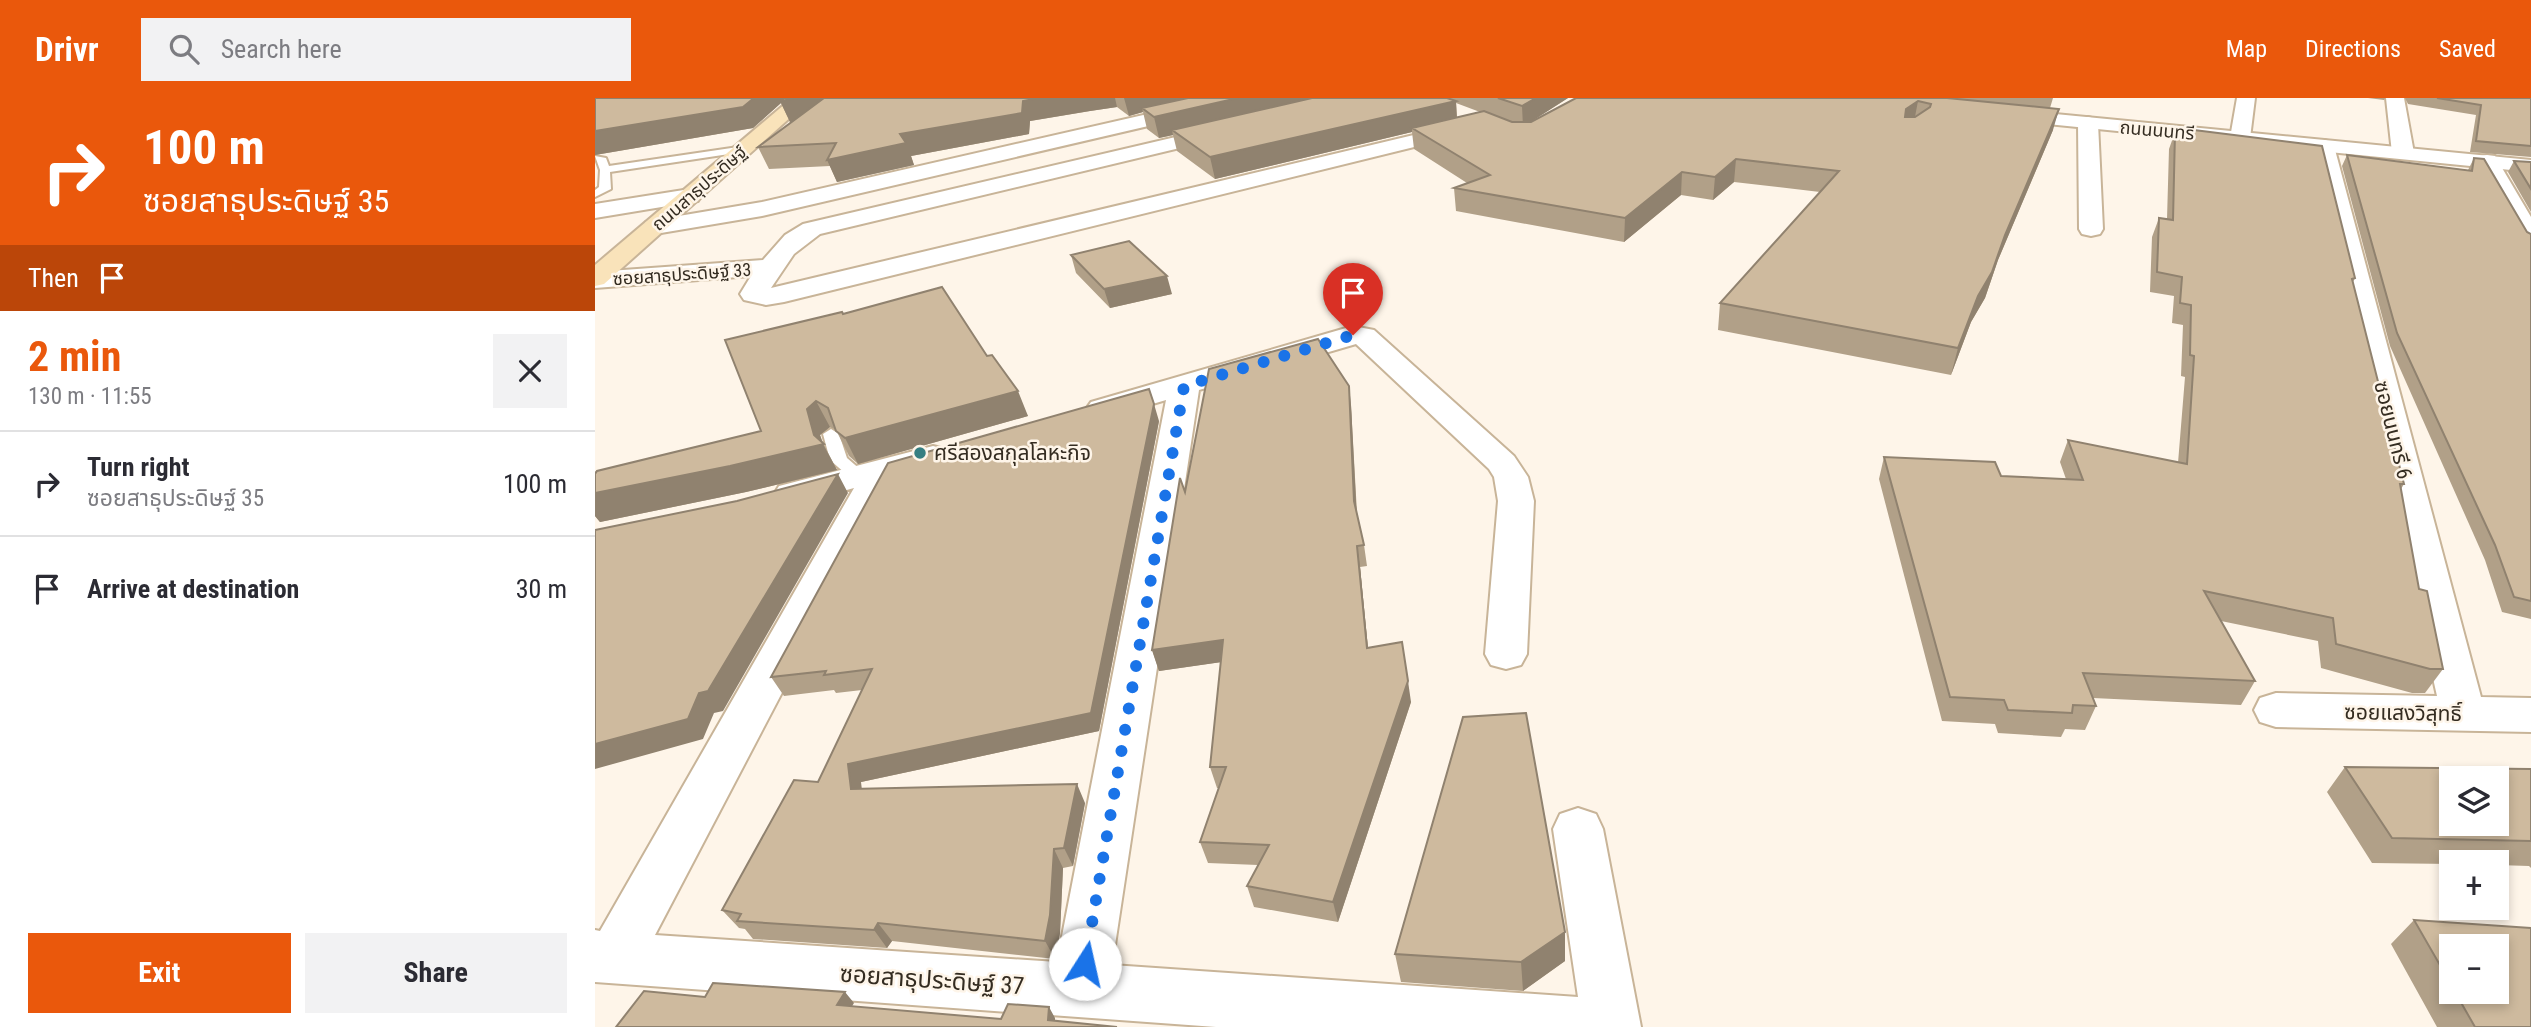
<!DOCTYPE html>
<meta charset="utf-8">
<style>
:root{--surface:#fff;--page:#f2f2f3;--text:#2b2b33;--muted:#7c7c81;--line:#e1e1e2;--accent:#ea580c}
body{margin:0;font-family:"Roboto Condensed","Noto Sans Thai",sans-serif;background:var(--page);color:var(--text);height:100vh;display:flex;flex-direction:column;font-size:26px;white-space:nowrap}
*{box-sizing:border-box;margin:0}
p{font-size:23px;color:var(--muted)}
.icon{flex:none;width:38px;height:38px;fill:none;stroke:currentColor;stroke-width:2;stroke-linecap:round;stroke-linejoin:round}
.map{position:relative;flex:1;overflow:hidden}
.drawer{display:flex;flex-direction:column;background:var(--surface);width:595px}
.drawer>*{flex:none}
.top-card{background:#ea580c;color:#fff;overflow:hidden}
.buttons{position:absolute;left:1844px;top:668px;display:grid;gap:14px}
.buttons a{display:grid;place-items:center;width:70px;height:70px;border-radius:0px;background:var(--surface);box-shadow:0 4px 10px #0003;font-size:35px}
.pin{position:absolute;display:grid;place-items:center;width:60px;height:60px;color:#fff;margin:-72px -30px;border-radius:50% 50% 50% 0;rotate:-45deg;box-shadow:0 0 7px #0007}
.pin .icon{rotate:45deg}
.me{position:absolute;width:77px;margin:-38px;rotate:10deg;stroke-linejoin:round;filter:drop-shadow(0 0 5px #0008)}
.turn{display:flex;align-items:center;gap:24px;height:147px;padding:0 28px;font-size:32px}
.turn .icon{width:91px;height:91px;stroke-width:2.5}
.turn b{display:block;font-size:49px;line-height:60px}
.then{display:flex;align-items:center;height:66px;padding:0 28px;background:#0003;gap:14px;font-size:26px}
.round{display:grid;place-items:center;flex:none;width:74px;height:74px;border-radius:0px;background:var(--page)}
.headline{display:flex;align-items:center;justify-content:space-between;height:119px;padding:0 28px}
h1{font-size:42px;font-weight:700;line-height:52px;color:var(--accent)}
.action{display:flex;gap:14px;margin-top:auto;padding:14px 28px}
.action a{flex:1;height:80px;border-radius:0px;background:var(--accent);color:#fff;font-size:28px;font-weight:700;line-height:80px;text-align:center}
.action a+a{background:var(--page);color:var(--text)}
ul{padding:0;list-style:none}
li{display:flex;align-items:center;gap:21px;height:105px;padding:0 28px;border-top:2px solid var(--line)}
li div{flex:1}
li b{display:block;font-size:26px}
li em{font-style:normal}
header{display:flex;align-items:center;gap:42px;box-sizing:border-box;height:98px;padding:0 35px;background:var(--accent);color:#fff}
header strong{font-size:33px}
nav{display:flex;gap:38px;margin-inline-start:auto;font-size:24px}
.search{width:490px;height:63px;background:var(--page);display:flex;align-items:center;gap:18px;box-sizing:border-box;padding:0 24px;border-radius:0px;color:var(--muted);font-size:26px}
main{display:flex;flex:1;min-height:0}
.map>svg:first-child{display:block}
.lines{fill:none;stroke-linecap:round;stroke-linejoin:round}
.service-casing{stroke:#c8b498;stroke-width:4}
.minor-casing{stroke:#c8b498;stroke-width:4}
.tertiary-casing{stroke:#c8b498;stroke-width:4}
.secondary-casing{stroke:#c8b498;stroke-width:4}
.service{fill:#fff;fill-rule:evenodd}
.minor{fill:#fff;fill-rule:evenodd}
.tertiary{fill:#fff;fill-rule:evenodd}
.secondary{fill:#f9e3ba;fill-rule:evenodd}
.wall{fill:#b1a088;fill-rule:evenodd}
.shaded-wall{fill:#90826f}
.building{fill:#ceba9e;stroke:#90826f;stroke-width:2;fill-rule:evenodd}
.route{stroke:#1a73e8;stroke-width:12;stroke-dasharray:0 21.6}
.poi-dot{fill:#367f82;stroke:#fef5e9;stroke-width:2.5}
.labels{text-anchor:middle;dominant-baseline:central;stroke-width:5;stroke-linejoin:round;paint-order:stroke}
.far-street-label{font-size:18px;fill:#342c21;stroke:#fef5e9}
.street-label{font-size:21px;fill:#342c21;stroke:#fef5e9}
.poi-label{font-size:21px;fill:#342c21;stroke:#fef5e9;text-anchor:start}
.near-street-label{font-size:24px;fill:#342c21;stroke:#fef5e9}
</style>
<header>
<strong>Drivr</strong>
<div class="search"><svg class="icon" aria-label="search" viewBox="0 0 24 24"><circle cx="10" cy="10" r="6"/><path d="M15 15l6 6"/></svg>Search here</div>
<nav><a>Map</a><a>Directions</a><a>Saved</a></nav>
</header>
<main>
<section class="drawer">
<div class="top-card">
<div class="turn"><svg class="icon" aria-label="right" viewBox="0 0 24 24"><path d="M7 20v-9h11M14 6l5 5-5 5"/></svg><div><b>100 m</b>ซอยสาธุประดิษฐ์ 35</div></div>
<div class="then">Then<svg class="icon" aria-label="arrive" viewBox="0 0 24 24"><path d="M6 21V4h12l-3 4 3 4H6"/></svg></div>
</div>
<div class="headline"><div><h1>2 min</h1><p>130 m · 11:55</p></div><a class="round"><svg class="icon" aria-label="close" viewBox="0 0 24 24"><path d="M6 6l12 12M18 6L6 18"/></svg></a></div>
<ul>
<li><svg class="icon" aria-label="right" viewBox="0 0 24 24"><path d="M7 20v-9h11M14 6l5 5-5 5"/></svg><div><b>Turn right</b><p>ซอยสาธุประดิษฐ์ 35</p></div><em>100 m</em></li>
<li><svg class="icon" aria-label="arrive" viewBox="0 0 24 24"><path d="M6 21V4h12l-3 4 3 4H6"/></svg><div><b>Arrive at destination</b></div><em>30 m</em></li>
</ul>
<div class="action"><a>Exit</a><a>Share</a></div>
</section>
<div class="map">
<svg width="1936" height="929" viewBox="0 0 1936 929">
<rect width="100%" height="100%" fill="#fef5e9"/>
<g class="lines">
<!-- service casing -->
<g class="service-casing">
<path id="service" d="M150 48 155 51 154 53 15 74 16 91 0 99V92L4 89 5 72 0 58 11 60 14 68Z
M236 331 244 336 252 360 274 379 271 383H259L235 362 228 336Z"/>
</g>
<!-- minor casing -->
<g class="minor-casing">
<path id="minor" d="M623 0H657L648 6 167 118 60 136 51 134 48 129 51 124 60 122 167 104Z
M1642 0H1660L1655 40 1652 44H1638L1635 40Z
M1791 0H1809L1819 55 1815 59H1801L1797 55Z
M1493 19 1500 21 1503 25 1508 131 1505 136 1496 138 1487 136 1484 131 1483 25 1486 21Z
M869 25 876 27 879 31 876 35 189 204 171 207 149 202 145 196 156 178 0 190V174L168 162 190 137 208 126 632 27 639 29 642 33 639 37 225 136 199 156 176 190Z
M1729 42 1736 44 1739 48 1886 599 1936 600V634L1681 629 1665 624 1659 612 1665 600 1681 595 1842 598 1719 48 1722 44Z
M1892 57 1900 58 1936 119V147L1927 145 1924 140 1881 63 1884 58Z
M758 228 779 232 919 358 933 379 939 403 932 556 926 567 911 571 896 567 890 556 903 403 899 379 894 371 761 246 604 292 517 867 983 899 958 731 965 716 983 710 1001 716 1008 731 1046 929H621L0 884V832L5 833 259 390 197 407 184 404 179 396 184 388 338 348 350 351 355 358 350 365 300 379 60 837 462 864 571 302 507 321 496 318 491 311 496 304Z"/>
</g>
<!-- tertiary casing -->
<g class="tertiary-casing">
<path id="tertiary" d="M1409 11 1936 62V74L1402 21 1399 17 1402 13Z
M95 91 103 93 106 98 103 103 0 120V106Z"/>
</g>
<!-- secondary casing -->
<g class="secondary-casing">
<path id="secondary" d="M197 0H217L9 186 0 188V167Z"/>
</g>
<!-- service -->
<use href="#service" class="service"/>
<!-- minor -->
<use href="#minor" class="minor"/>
<!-- tertiary -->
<use href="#tertiary" class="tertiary"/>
<!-- secondary -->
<use href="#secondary" class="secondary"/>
</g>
<!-- wall -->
<path class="wall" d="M0 0H973L937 23 981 0H1458L1455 10 1458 32 1403 162 1390 200 1376 224 1356 277 1123 232 1125 205 1225 94 1139 84 1118 102 1086 97 1029 144 861 113 859 90 872 85 819 51 817 34 620 81 582 53 578 37 564 40 552 31 548 14 534 18 522 9 495 13 435 23 434 36 316 58 319 67 242 84 235 68 174 71 163 49 198 23 195 24 186 5 158 30 0 57ZM861 5 885 14 862 19Z
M1773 0H1790L1789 2Z
M1810 0H1936V59L1875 54 1881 17 1813 6Z
M1599 32 1760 180 1758 184 1809 386 1806 391 1824 491 1848 571 1830 595H1817L1726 570 1723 543 1626 523 1660 583 1646 607 1498 600 1501 608 1490 632 1470 631 1466 639 1403 635 1400 626 1347 623 1284 381 1289 359 1406 378 1471 381 1465 364 1473 342 1583 365 1590 279 1586 278 1588 227 1577 225 1579 198 1555 194 1557 139 1564 120 1572 121 1574 51 1580 34 1597 36Z
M1752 57 1873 72 1879 60 1932 134 1936 136V521L1907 514 1890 462 1795 248 1747 68Z
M1919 63 1936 64V114L1913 74Z
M476 157 577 196 515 210 481 175Z
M248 216 392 258 433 318 263 366 254 358 241 332 235 329 225 337 228 345 242 372 151 394 5 424 0 418V373L1 375 166 333Z
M756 307 762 415 769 447 772 468 765 469 773 550 816 604 743 824 659 809 652 788 663 767 613 765 605 744 624 690H622L615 669 626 564 564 573 557 552 590 394Z
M564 323 504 633 266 684V691L490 705 478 768 468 770 465 835 460 861 297 843 292 850 158 841 150 831 144 830 127 812 223 684 267 592 241 595 239 592 189 598 176 579Z
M1750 669 1936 671V770L1934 768 1902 767V765H1857V766L1777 765 1732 694Z
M1819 822 1936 830V929H1842L1796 846ZM1857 849H1902V894H1857Z
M970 834V863L928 893 806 884 800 856Z"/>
<!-- shaded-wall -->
<path class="shaded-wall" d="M159 0H239L245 15 195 24 186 5 158 30 0 57V33Z
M444 0H520L522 9 495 13 435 23 434 36 316 58 319 67 242 84 232 62 305 36 428 3Z
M529 0H611L547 10 548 14 534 18Z
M643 0H734L577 32 578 37 564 40 559 19Z
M941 0H973L928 29 927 8Z
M861 3 862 24 817 30V34L620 81 615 59Z
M1323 3 1319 24 1307 32 1311 11Z
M1464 11 1458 32 1403 162 1390 200 1376 224 1356 277 1363 250 1383 198Z
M1141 61 1139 84 1118 102 1120 79Z
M1087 74 1086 97 1029 144 1030 120Z
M572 178 577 196 515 210 509 191Z
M754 288 756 307 762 423 759 403Z
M423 293 433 318 263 366 250 340Z
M221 303 235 329 225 337 228 346 242 372 151 394 5 424 0 418V373L8 385 219 337 212 311Z
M559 306 564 323 504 633 266 684 269 709 256 691 253 666Z
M243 376 253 395 128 613 119 615 108 641 0 671V646Z
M762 448 765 469 775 571 772 550Z
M628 542 634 563 564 573 557 552Z
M813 583 816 604 743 824 738 804Z
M482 686 490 705 478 768 469 750Z
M459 751 468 770 465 835 460 861 450 843Z
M283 825 297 843 292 850 279 832Z
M970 834V863L928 893 926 864Z
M250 894 259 905 251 918 242 907Z
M454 909 460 920V929L453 922Z"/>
<!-- building -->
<path class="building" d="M0 0H159L148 9 0 33Z
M189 0H203L185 3Z
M229 0H444L428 3 427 15 305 36 311 45 232 62 241 45 163 49Z
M593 0H643L559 19 547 10Z
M717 0H852L861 3 615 59 577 32Z
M903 0H941L927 8Z
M981 0H1352L1464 11 1410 137 1397 174 1383 198 1363 250 1125 205 1244 73 1141 61 1120 79 1087 74 1030 120 859 90 895 77 817 30 889 13 917 24H936ZM1323 3 1336 6 1335 9 1320 19H1310L1311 11Z
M1842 0H1936V48L1881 43 1886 7Z
M1599 32 1727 48 1760 180 1757 181 1809 386H1805L1824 491 1832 493 1848 571H1835L1741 546 1738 520 1609 493 1660 583 1488 575 1501 608 1478 607 1477 615 1413 612 1409 602 1355 599 1289 359 1400 364 1406 378 1488 382 1473 342 1592 366 1599 258 1595 257 1596 207 1585 205 1587 179 1562 174 1564 120 1578 122 1580 34 1599 37Z
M1752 57 1877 73 1879 60 1889 61 1932 134 1936 136V503L1919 499 1900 447 1802 235Z
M1919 63 1936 64V91Z
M534 143 572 178 509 191 476 157Z
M347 189 392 258 397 257 423 293 250 340 241 333 233 310 221 303 212 311 219 337 229 346 135 368 0 395V376L2 373 166 333 130 242 247 214 248 216Z
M723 241 754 288 759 403 769 447 762 448 772 550 807 544 813 583 738 804 652 788 674 747 605 744 631 669H615L628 542 557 552 585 380 590 394 614 271Z
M554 291 559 306 496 615 253 666 256 691 482 686 469 750 459 751 455 817 450 843 283 825 279 832 142 823 146 816 127 812 199 682 223 684 277 571 229 577 231 573 176 579 293 365Z
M243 376 113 593 104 595 93 621 0 646V432L142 403Z
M931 615 970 834 926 864 800 856 868 619Z
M1750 669 1936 671V743L1797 740ZM1857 681H1902V726H1857Z
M1819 822 1936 830V929H1880L1860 894H1902V849H1857V888Z
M118 885 250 894 242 907 406 921 413 906 454 909 453 922 522 929H21L49 893 110 899Z"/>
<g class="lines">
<!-- route -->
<path class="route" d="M490 866 589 288 758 237"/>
</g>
<!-- markers -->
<circle class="poi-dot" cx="325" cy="355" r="7"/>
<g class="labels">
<!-- far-street labels -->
<g class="far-street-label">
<text transform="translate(1562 32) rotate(5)">ถนนนนทรี</text>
<text transform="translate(104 90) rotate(-41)">ถนนสาธุประดิษฐ์</text>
<text transform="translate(87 176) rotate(-4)">ซอยสาธุประดิษฐ์ 33</text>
</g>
<!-- street labels -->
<g class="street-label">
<text transform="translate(1798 332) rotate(76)">ซอยนนทรี 6</text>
<text transform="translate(1808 615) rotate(1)">ซอยแสงวิสุทธิ์</text>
</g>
<!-- poi labels -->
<g class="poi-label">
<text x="339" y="355">ศรีสองสกุลโลหะกิจ</text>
</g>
<!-- near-street labels -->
<g class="near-street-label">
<text transform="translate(337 882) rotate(4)">ซอยสาธุประดิษฐ์ 37</text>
</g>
</g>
</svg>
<div class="buttons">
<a><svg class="icon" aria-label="layers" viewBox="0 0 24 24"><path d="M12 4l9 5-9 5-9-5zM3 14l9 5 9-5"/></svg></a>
<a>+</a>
<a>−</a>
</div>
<div class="pin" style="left:758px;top:237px;background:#d93025"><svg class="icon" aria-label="arrive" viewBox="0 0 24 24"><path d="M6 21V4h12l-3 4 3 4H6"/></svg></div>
<svg class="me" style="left:490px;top:866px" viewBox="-20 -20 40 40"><circle r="19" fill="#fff"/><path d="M0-13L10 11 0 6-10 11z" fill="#1a73e8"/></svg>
</div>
</main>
